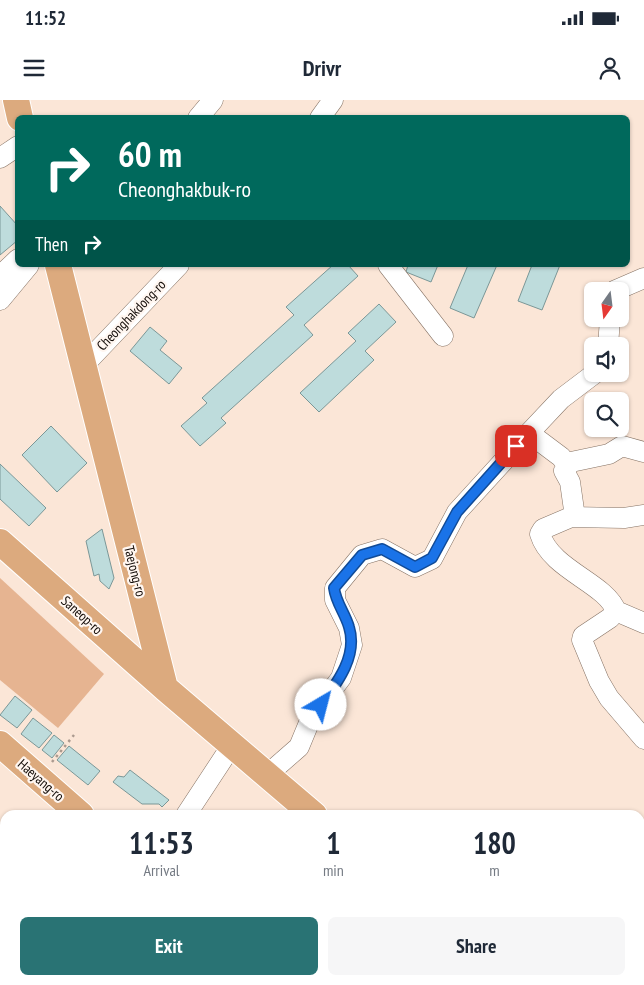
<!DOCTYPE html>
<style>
:root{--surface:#fff;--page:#f6f6f7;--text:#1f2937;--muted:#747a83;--accent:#297374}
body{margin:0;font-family:"PT Sans Narrow",sans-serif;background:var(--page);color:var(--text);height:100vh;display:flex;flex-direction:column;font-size:19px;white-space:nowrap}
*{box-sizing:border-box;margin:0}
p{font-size:16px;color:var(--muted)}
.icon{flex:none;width:28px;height:28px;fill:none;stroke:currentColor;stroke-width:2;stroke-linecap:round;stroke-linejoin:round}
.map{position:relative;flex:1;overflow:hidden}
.details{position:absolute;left:0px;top:710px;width:645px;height:175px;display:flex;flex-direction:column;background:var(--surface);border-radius:15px 15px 0 0;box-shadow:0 1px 4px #0004}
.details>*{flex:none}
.guide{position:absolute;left:15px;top:15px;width:615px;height:152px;border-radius:8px;box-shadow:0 1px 4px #0004;background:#00695c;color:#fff;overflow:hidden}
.needle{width:32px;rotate:194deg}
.fabs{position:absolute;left:584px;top:182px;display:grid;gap:10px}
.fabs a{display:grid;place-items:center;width:45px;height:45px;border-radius:8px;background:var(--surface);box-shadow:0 1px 4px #0004;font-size:25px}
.pin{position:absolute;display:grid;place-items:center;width:42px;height:42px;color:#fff;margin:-21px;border-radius:10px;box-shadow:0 2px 8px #0006}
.me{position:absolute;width:55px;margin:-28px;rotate:37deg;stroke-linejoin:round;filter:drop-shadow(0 0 4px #0008)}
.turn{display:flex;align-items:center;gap:18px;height:105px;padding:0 20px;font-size:22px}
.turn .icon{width:65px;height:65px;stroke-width:2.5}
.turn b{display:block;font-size:35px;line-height:42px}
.then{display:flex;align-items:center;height:48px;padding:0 20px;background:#0003;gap:10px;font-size:19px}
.eta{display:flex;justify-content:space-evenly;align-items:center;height:85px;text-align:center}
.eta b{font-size:30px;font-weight:700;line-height:35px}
.cta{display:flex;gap:10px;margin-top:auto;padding:10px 20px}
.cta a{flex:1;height:58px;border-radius:8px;background:var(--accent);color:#fff;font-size:20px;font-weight:700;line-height:58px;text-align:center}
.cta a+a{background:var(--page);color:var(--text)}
.status{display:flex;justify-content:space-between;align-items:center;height:35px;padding:0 25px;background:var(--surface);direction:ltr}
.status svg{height:14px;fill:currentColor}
header{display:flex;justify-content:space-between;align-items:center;height:65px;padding:0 20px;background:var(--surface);font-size:22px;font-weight:700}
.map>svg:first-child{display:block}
.green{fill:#e6b491}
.building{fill:#bedcdc;stroke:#7b9797}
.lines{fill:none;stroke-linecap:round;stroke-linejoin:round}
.minor-casing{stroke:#857264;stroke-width:21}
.major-casing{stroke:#fff;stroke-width:28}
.path{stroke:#ab9a8f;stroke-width:2.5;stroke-dasharray:2.5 4;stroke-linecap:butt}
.minor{stroke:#fff;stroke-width:20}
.major{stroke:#dcaa7e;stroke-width:26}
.route-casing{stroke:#114b97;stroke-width:12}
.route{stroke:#1a73e8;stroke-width:9}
.labels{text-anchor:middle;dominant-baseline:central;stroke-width:4.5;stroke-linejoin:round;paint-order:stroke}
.street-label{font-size:14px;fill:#110a06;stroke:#fff6f0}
</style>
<div class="status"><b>11:52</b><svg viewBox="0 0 49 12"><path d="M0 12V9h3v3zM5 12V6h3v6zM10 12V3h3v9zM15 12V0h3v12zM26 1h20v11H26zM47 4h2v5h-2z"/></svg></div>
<header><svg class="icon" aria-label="menu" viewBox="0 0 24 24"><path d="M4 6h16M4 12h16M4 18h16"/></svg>Drivr<svg class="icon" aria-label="person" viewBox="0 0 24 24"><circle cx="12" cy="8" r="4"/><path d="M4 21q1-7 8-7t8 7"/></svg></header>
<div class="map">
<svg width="644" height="885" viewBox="0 0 644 885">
<rect width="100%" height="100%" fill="#fbe6d7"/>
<!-- green -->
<path class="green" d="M0 478 104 574 58 628 0 580Z"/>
<!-- building -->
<path class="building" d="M0 106 18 126V140L0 155Z
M333 165H348L358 176 304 225 313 235 221 318 226 323 200 346 181 326 207 303 202 298 294 215 286 207Z
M408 165H438L431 182 406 172Z
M468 165H497L474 218 450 208Z
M532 165H560L542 210 518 201Z
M379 204 396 222 365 251 374 260 319 312 300 293 356 241 348 233Z
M150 227 167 241 160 250 182 268 169 284 130 251Z
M51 326 87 363 57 392 22 355Z
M0 364 46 408 29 426 0 399Z
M102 429 114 478 109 489 100 481 99 474 94 476 86 441Z
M15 596 32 610 17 628 0 615Z
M33 618 52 633 39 648 21 634Z
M54 635 64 643 52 658 42 650Z
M69 646 100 671 88 685 57 660Z
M130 670 169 700 162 707 159 704H142L113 682 118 676 124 677Z
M0 825 5 829V880H27L23 885H0Z"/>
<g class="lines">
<!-- minor casing -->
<g class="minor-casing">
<path id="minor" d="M198 18 213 0
M320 18 333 0
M0 58 18 46
M388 165 443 236
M0 176 18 159
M614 191 644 178
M0 200 29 165
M608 246 610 219
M83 266 179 165
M529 333 561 357 568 366
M644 415 624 418 571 417 543 429 540 434C551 470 606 483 616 511L644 523
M575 417 570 382 564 371 571 362 609 354 622 346 644 352
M616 511 610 518 583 536 582 540 599 581 609 598 644 639
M267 675 299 647 311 618 341 578 352 545 349 528 335 500V488L362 455 382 449 415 467 432 459 457 412 529 333 561 299 594 274
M186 715 232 645
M36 885 40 880
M414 885 419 880"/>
</g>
<!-- major casing -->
<g class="major-casing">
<path id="major" d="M16 0 20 18
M58 165 165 588 314 715
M0 442 165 588
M0 644 81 715
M640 802 644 800
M264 880 269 885
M510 880 516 885
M619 880 620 885"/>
</g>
<!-- path -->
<path class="path" d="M52 662 74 635"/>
<!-- minor -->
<use href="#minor" class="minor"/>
<!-- major -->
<use href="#major" class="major"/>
</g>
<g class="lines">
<!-- route casing -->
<g class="route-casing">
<path id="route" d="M321 605C337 583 358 556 349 527 345 513 336 503 334 488L362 455 382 449 415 467 432 458 457 412 516 346"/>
</g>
<!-- route -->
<use href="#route" class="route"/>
</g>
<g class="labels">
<!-- street labels -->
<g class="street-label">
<text transform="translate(131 215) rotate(-46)">Cheonghakdong-ro</text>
<text transform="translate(135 471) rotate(76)">Taejong-ro</text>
<text transform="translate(82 515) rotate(42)">Saneop-ro</text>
<text transform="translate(41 680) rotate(41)">Haeyang-ro</text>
</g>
</g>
</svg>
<div class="fabs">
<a><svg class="needle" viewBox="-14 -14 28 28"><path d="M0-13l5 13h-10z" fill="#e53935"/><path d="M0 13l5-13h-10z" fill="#747a83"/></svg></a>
<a><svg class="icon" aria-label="sound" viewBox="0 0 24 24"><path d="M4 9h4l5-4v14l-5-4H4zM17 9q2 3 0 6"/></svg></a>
<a><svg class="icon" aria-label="search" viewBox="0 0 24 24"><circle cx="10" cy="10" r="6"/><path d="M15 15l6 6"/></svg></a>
</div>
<div class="pin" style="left:516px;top:346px;background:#d93025"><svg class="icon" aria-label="arrive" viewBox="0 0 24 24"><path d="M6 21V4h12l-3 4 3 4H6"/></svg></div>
<svg class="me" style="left:321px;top:605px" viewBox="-20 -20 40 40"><circle r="19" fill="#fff"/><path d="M0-13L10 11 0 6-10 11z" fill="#1a73e8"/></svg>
<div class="guide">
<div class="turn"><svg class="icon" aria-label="right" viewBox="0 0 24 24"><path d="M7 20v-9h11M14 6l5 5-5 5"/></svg><div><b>60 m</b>Cheonghakbuk-ro</div></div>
<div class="then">Then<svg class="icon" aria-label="right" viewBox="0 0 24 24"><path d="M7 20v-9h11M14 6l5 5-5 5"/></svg></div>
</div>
<section class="details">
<div class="eta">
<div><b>11:53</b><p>Arrival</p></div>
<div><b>1</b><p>min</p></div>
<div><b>180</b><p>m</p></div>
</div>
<div class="cta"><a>Exit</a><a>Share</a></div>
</section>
</div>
